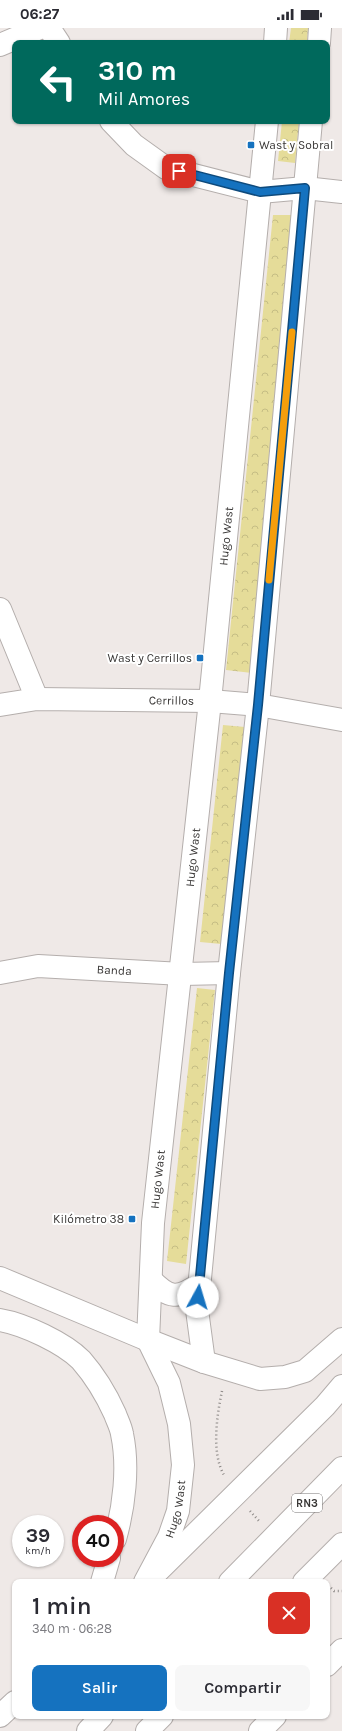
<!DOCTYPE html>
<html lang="es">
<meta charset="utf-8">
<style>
:root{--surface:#fff;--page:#f7f7f7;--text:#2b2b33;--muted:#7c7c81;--accent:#1572bf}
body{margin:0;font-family:Karla,sans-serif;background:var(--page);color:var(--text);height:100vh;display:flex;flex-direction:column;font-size:15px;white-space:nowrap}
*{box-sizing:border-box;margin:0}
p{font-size:13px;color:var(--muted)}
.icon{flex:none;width:22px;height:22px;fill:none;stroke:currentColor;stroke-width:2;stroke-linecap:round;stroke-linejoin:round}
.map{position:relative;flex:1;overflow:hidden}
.drawer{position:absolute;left:12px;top:1551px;width:318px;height:140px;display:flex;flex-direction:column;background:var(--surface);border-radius:8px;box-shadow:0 1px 3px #0004}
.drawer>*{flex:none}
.hud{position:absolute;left:12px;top:12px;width:318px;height:84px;border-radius:8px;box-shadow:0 1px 3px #0004;background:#00695c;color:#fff;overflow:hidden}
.speed{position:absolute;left:12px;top:1487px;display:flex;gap:8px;font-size:20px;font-weight:700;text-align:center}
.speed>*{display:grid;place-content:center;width:52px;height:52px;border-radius:50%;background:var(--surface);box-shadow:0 1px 3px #0004;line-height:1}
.speed small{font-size:10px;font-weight:400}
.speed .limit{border:6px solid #d22;background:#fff;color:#111}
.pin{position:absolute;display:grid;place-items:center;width:34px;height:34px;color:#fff;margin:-17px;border-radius:8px;box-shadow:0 2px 6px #0006}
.me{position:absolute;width:44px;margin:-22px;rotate:6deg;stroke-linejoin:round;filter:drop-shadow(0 0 3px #0008)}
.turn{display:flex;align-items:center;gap:14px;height:84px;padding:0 20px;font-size:18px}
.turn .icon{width:52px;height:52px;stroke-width:2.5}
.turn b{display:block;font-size:28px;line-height:34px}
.round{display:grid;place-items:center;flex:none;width:42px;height:42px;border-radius:8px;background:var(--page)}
.headline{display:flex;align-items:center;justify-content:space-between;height:68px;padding:0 20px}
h1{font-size:24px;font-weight:600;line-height:30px}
.action{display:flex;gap:8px;margin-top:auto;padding:8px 20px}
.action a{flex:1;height:46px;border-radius:8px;background:var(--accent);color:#fff;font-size:16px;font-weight:600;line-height:46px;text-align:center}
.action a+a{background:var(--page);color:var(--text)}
.status{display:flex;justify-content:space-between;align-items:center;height:28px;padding:0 20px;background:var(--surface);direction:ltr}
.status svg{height:11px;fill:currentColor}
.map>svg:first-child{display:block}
.park{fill:url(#park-crowns)}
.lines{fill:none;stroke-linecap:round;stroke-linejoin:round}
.street-casing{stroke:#b4aeac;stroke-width:24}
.secondary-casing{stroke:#b4aeac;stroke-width:24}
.highway-casing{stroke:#b4aeac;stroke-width:24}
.path{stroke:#8c8886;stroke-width:2.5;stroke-dasharray:1 3;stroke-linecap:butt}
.street{stroke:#fff;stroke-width:22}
.secondary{stroke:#fff;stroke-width:22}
.highway{stroke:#fff;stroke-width:22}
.route-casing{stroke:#0e4a7c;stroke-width:10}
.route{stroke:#1572bf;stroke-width:7}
.slow{stroke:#f59e0b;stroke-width:7}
.poi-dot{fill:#1572bf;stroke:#fff;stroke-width:1.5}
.labels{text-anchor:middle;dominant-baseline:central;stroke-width:4;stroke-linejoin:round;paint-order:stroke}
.shield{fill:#fff;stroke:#747272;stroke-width:1}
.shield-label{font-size:11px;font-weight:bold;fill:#383635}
.poi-label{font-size:12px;fill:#383635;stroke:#fff;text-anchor:end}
.street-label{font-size:12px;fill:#383635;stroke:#fff}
</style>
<div class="status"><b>06:27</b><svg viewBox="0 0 49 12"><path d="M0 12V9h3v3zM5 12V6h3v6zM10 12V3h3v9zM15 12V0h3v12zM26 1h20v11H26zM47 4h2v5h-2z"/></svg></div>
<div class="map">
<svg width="342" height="1703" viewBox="0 0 342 1703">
<defs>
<pattern id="park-crowns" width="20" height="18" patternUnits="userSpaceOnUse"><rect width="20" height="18" fill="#e5dc99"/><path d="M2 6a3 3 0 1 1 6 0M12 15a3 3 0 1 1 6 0" fill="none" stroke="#c5bd84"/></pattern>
</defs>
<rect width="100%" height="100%" fill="#efe9e7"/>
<!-- park -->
<path class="park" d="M291 0H308L307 15H289Z
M282 93H299L295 135 278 133Z
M273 187H291L252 645 226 642Z
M223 697 245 699 221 916 200 914Z
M197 960 215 962 186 1236 167 1233Z"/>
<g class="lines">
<!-- street casing -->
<g class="street-casing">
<g id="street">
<path d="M49 0 59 15"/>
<path d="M0 17 40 0"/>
<path d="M111 93 134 117 166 140 260 164 305 160 342 164"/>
<path d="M0 581 37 671"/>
<path id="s1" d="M0 677 37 671 210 673 258 677"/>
<path id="s2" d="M0 945 38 938 182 946 229 945"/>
</g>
</g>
<!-- secondary casing -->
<g class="secondary-casing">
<g id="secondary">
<path d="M275 15 276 0"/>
<path d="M319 15 320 0"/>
<path d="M258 677 342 692"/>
<path d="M151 1252C170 1271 177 1271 200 1256"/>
<path d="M148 1312 204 1334 260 1351 285 1349 305 1343 342 1311"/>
<path d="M204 1334 197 1282 229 945 258 677 311 93"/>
<path d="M157 1544 325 1378 342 1358"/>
<path id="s3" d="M145 1554 169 1509 178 1483 183 1437 179 1396 169 1355 148 1312 153 1195 210 673 267 93"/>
<path d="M327 1637 342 1622"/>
<path d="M0 1688 15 1674"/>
<path d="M260 1703 275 1688"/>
</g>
</g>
<!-- highway casing -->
<g class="highway-casing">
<path id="highway" d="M0 1250 148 1312
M0 1292C24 1296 64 1315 81 1332 95 1348 106 1366 115 1386 117 1392 121 1399 122 1406 129 1439 124 1479 115 1511
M102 1554 109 1530
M230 1554 342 1440
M304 1554 342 1516
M88 1703 102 1688
M147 1703 162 1688"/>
</g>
<!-- path -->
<path class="path" d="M222 1363C217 1387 211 1425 224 1447
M250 1483 259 1493
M331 1560 334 1563H342"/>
<!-- street -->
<use href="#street" class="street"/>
<!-- secondary -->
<use href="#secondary" class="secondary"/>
<!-- highway -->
<use href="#highway" class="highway"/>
</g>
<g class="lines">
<!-- route casing -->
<g class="route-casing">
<path id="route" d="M179 143 260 164 305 160 258 677 229 945 198 1269"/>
</g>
<!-- route -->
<use href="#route" class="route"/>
<!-- slow -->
<path class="slow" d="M269 552 292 304"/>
</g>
<!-- markers -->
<g class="poi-dot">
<rect x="247" y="113" width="8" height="8" rx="2"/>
<rect x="196" y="626" width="8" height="8" rx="2"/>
<rect x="128" y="1187" width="8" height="8" rx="2"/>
</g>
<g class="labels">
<!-- shield labels -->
<rect class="shield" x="292" y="1466" width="30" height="18" rx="3"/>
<g class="shield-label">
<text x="307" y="1475">RN3</text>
</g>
<!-- poi labels -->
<g class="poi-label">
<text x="259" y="117" text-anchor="start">Wast y Sobral</text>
<text x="192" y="630">Wast y Cerrillos</text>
<text x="124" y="1191">Kilómetro 38</text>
</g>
<!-- street labels -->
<g class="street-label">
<text stroke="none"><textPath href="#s3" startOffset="1064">Hugo Wast</textPath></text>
<text stroke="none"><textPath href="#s1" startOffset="172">Cerrillos</textPath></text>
<text stroke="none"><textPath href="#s3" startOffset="741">Hugo Wast</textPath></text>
<text stroke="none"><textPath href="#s2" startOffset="115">Banda</textPath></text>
<text stroke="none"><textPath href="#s3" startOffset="417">Hugo Wast</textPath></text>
<text stroke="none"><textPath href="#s3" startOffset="80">Hugo Wast</textPath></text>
</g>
</g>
</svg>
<div class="speed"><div>39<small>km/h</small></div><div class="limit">40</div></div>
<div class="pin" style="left:179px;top:143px;background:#d93025"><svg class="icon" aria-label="arrive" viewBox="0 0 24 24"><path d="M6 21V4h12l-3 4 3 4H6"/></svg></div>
<svg class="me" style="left:198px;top:1269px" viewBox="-20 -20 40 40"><circle r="19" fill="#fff"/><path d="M0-13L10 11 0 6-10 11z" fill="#1572bf"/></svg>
<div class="hud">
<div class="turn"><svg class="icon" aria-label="left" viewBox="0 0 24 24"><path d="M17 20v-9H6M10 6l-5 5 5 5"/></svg><div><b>310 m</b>Mil Amores</div></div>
</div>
<section class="drawer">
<div class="headline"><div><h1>1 min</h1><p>340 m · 06:28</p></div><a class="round" style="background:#d93025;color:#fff"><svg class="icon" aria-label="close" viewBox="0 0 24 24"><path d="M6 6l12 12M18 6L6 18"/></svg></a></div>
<div class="action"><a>Salir</a><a>Compartir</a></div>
</section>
</div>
